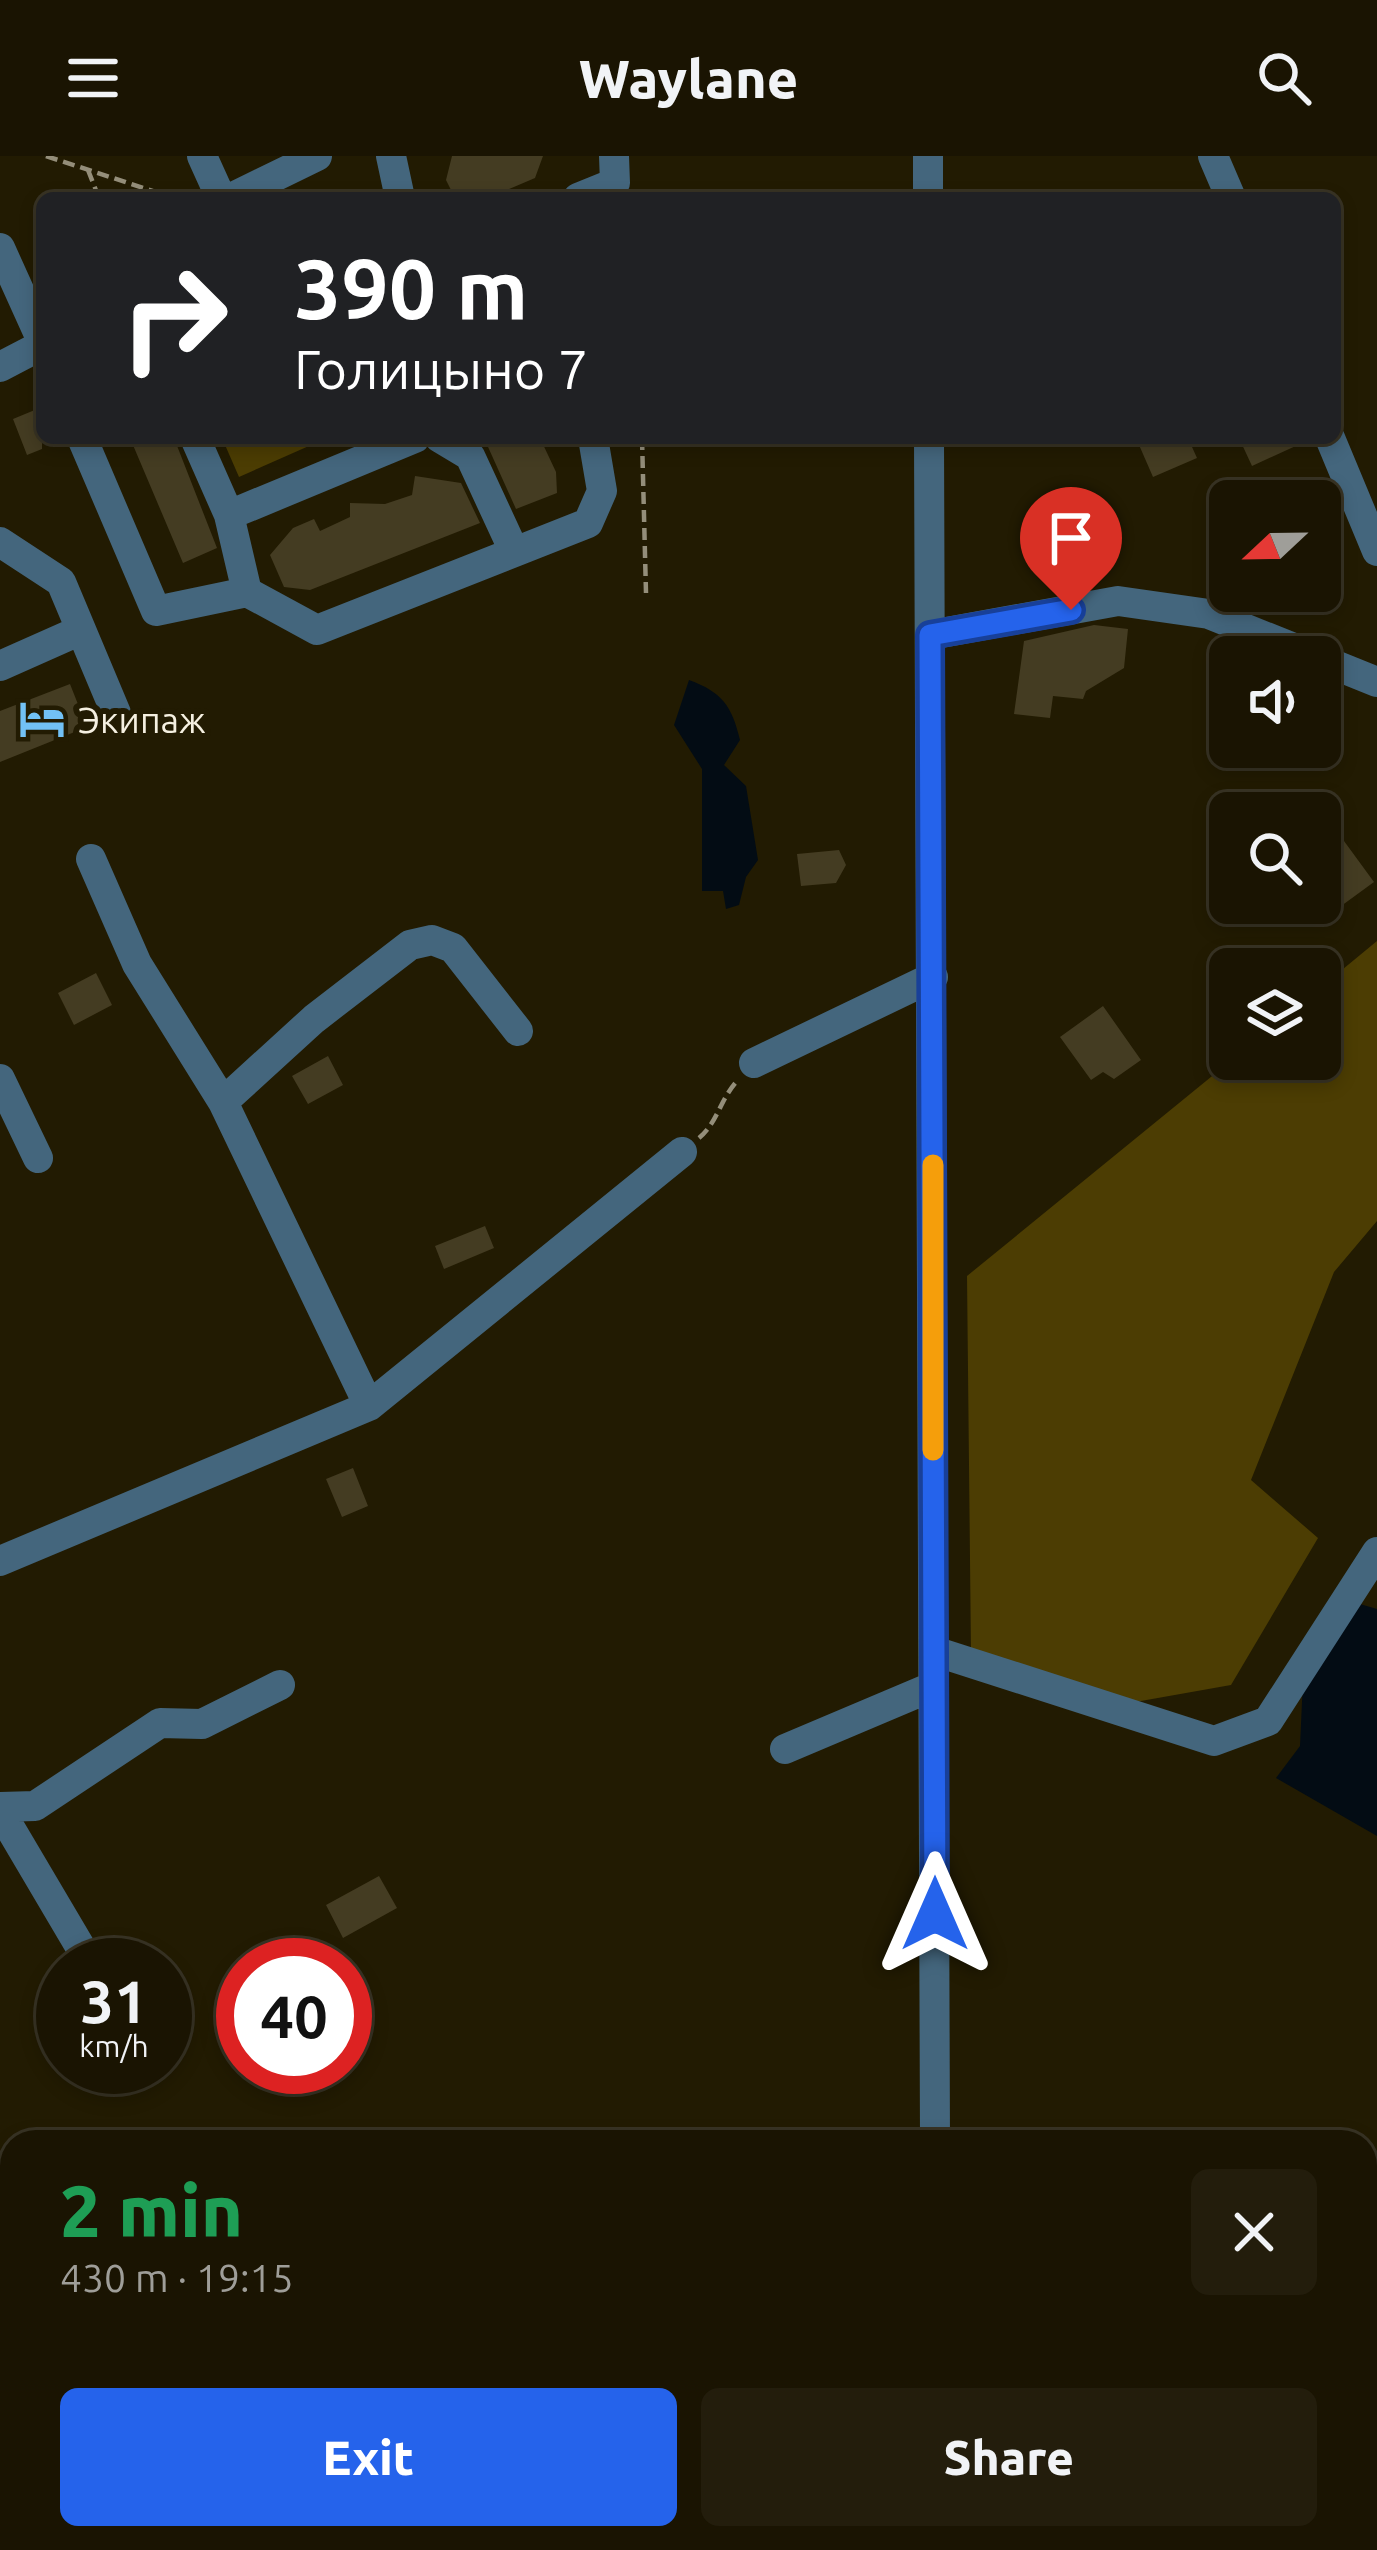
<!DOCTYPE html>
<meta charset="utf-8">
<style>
:root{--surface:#1a1402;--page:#231d0c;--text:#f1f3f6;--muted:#9f9e99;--line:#383324;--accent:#2563eb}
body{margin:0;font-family:Ubuntu,sans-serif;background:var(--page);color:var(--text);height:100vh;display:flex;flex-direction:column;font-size:45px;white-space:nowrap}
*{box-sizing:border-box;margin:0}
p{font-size:39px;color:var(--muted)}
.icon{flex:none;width:66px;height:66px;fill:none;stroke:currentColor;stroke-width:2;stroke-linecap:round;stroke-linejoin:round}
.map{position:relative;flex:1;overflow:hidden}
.sheet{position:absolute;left:0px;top:1974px;width:1377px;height:420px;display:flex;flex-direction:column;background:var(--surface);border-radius:36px 36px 0 0;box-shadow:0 6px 18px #0003,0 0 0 3px var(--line)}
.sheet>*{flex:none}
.banner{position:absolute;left:36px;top:36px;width:1305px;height:252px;border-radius:18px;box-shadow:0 6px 18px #0003,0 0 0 3px var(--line);background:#202124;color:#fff;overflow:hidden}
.needle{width:78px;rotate:248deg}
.controls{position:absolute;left:1209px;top:324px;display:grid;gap:24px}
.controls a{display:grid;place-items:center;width:132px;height:132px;border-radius:18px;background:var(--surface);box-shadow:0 6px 18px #0003,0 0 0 3px var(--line);font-size:60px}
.speed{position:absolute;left:36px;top:1782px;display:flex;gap:24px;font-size:60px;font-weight:700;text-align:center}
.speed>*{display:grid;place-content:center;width:156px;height:156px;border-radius:50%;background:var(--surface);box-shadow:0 6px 18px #0003,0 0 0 3px var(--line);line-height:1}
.speed small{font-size:30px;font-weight:400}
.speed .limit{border:18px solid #d22;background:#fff;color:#111}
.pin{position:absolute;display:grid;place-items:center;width:102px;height:102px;color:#fff;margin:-123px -51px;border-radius:50% 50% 50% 0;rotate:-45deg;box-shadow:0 0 12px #0007}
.pin .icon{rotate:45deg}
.me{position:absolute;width:132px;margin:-66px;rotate:0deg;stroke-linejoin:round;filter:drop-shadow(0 0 9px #0008)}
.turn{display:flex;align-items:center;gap:42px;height:252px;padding:0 60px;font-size:54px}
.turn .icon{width:156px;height:156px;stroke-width:2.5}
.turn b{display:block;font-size:84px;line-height:102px}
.round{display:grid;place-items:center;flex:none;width:126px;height:126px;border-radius:18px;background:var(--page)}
.head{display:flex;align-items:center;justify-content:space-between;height:204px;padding:0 60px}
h1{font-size:72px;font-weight:800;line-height:90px;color:#1e9e55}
.primary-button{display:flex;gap:24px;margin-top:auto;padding:24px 60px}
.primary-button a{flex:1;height:138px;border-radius:18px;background:var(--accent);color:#fff;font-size:48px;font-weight:800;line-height:138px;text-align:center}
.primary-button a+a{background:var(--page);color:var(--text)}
header{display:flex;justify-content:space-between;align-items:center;height:156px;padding:0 60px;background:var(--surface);font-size:54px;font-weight:800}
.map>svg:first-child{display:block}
.green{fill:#4c3d03}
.water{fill:#030c14}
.building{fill:#443c22}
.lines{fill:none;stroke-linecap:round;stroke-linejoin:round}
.path{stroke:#948e7a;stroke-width:4.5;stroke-dasharray:12 6;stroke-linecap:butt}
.minor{stroke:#44667d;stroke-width:30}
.route-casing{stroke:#184099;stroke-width:30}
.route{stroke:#2563eb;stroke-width:21}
.slow{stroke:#f59e0b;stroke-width:21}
.labels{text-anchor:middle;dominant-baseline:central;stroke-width:12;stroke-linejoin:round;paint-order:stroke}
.poi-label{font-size:36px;fill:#f5f0e1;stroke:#221b02;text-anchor:start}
</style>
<header><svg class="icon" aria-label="menu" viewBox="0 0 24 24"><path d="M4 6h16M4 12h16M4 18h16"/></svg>Waylane<svg class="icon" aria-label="search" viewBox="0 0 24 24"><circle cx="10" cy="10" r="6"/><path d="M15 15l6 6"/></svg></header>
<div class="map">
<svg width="1377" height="2394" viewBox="0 0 1377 2394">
<rect width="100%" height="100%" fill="#221b02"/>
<!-- green -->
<path class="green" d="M222 282H327L239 321Z
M1377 785V1065L1334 1116 1251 1324 1318 1382 1231 1529 1124 1548 971 1498 967 1120 1233 903H1320V832Z"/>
<!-- water -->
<path class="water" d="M689 524C722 536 732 550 740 584L724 609 746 630 758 704 746 721 739 749 726 753 723 735H702V613L674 569Z
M1353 1446 1377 1453V1680L1276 1622 1300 1590 1303 1524Z"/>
<!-- building -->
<path class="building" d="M452 0H543L535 22 488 42H455L446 24Z
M42 251V293L27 299 13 263Z
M130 282H174L217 392 183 407Z
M484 282H540L556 316 557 337 516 353Z
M1136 282H1188L1197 302 1153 321Z
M1239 282H1311V283L1252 310Z
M415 320 461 327 480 367 310 434 284 431 270 399 293 372 314 363 320 375 350 361V347L385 348 412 339Z
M1094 469 1128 473 1124 512 1086 535 1083 543 1053 540 1050 562 1014 558 1024 485Z
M70 528 87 571 0 606V555Z
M1344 685 1374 726 1337 753 1320 730V704Z
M839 694 846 709 836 727 801 730 797 698Z
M96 817 112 849 74 869 58 837Z
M1103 850 1141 904 1114 923 1103 916 1091 924 1060 881Z
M328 900 343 929 308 948 292 920Z
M485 1070 494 1092 444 1113 435 1090Z
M353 1312 368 1350 342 1361 326 1323Z
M379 1720 397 1752 343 1782 326 1749Z"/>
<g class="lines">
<!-- path -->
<path class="path" d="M46 0 174 42
M88 14 99 42
M642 282 646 437
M699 982C718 966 720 943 738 924"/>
<!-- minor -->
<path class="minor" d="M202 0 221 42
M391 0 400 42
M928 0V42
M1213 0 1231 42
M231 42 317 0
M578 42 615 27 614 0
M0 92 42 185
M0 211 42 189
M82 282 156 455 247 436
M195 282 229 359
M415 282 229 359 247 436 317 474 588 367 602 335 593 282
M440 282 470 300 513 393
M929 282 935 1986
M1330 282 1377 395
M0 386 61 426 116 557
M930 479 1118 445 1209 458 1316 501
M1320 503 1377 526
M0 510 81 474
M91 703 137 808 223 946 369 1250
M754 907 933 821
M0 923 38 1002
M223 946 314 863 410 789 432 784 453 792 518 875
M0 1405 369 1250 682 996
M934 1495 1214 1585 1268 1565 1377 1396
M785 1593 934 1530
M0 1651 35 1650 160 1567 202 1568 280 1529
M0 1655 91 1809
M1365 2314 1375 2352 1365 2355
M0 2350 12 2344
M936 2382V2394
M1203 2394 1252 2382"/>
</g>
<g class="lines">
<!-- route casing -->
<g class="route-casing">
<path id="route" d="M935 1758 930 479 1071 454"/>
</g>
<!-- route -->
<use href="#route" class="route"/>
<!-- slow -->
<path class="slow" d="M933 1009V1294"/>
</g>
<!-- icons -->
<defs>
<g id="hotel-bare" transform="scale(3.6)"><path d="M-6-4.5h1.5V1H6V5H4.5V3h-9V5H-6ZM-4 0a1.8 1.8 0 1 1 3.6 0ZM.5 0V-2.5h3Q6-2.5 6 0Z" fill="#72c1f5" stroke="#221b02" stroke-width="2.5" paint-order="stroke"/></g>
</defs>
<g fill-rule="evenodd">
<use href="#hotel-bare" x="42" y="563"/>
</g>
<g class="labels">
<!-- poi labels -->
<g class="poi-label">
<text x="78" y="563">Экипаж</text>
</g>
</g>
</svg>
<div class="controls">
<a><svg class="needle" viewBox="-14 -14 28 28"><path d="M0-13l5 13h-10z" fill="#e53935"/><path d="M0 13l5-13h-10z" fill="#9f9e99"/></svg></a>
<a><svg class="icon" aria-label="sound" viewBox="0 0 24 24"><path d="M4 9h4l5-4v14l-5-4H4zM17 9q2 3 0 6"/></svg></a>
<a><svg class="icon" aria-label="search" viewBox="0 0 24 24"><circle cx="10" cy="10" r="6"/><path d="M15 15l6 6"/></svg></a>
<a><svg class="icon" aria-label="layers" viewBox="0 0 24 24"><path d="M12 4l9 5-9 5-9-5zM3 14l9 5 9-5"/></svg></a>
</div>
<div class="speed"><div>31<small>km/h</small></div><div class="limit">40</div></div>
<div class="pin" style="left:1071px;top:454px;background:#d93025"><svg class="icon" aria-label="arrive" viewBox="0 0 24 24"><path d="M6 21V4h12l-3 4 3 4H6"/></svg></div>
<svg class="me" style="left:935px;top:1758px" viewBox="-20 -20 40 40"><path d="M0-17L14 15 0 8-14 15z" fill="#2563eb" stroke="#fff" stroke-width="4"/></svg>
<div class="banner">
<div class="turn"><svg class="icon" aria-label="right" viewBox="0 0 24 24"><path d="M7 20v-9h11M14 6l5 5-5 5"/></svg><div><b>390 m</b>Голицыно 7</div></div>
</div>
<section class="sheet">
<div class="head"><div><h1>2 min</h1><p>430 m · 19:15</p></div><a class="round"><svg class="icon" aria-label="close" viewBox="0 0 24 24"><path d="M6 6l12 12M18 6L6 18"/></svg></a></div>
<div class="primary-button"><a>Exit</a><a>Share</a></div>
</section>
</div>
